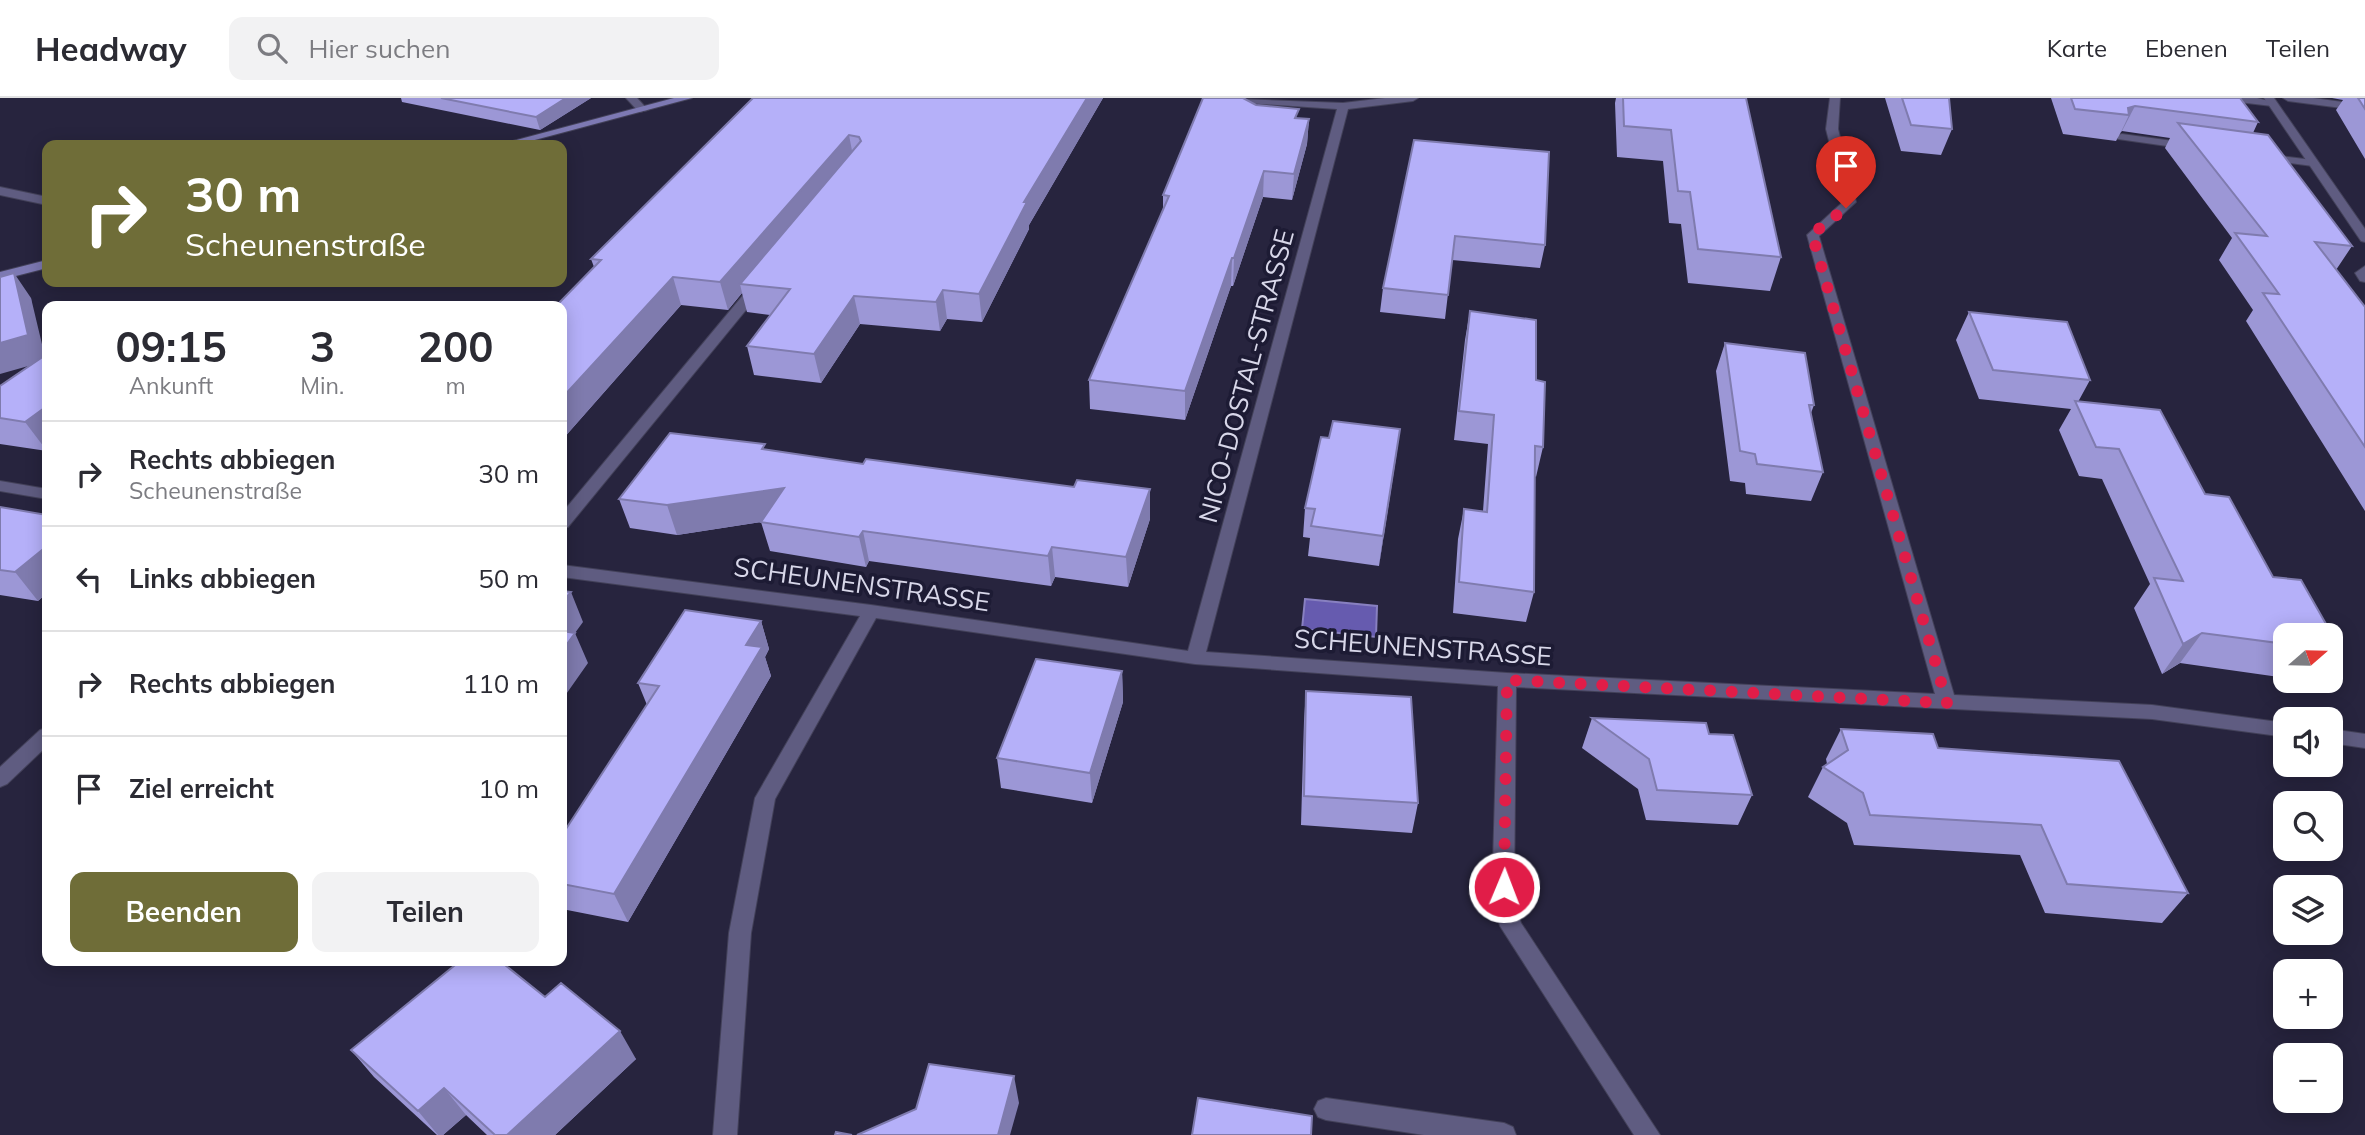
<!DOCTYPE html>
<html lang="de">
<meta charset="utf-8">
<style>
:root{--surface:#fff;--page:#f2f2f3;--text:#2b2b33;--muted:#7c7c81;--line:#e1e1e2;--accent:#6f6d38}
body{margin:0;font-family:Mulish,sans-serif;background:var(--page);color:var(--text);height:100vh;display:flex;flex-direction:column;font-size:26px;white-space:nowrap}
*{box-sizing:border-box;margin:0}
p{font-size:23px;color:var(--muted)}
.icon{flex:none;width:38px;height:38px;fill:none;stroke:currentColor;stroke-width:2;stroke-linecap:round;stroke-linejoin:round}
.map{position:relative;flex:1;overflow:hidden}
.drawer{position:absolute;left:42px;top:203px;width:525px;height:665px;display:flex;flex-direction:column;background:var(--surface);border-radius:14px;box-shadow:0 4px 18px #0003}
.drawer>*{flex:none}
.hud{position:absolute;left:42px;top:42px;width:525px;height:147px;border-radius:14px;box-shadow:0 4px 18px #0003;background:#6f6d38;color:#fff;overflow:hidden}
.needle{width:46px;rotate:70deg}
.buttons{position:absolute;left:2273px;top:525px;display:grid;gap:14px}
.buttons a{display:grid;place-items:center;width:70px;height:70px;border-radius:14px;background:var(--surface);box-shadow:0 4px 18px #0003;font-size:35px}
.pin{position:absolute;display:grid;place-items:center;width:60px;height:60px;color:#fff;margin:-72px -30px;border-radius:50% 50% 50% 0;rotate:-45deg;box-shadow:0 0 7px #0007}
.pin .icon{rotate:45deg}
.me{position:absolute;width:77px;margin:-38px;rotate:1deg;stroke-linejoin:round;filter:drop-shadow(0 0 5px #0008)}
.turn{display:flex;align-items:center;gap:24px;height:147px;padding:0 28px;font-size:32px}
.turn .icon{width:91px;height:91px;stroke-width:2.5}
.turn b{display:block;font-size:49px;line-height:60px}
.eta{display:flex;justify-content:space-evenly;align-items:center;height:119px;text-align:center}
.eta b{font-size:42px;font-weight:700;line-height:49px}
.cta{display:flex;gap:14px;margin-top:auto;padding:14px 28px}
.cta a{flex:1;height:80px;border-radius:14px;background:var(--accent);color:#fff;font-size:28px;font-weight:700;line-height:80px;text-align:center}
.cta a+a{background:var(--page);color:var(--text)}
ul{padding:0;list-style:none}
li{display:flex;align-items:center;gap:21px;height:105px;padding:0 28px;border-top:2px solid var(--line)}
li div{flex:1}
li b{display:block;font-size:26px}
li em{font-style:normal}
header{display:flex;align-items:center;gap:42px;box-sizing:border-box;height:98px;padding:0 35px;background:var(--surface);border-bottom:2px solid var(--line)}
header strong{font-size:33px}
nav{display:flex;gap:38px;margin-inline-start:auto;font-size:24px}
.search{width:490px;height:63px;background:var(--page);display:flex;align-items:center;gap:18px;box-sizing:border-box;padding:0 24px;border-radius:14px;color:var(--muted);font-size:26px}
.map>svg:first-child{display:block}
.water{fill:#665baf;stroke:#8880c0;stroke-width:2}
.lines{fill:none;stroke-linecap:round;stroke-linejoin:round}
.service-casing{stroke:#434159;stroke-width:2}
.minor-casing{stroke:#434159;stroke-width:2}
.secondary-casing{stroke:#434159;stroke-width:2}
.service{fill:#5f5c81;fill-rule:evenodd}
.minor{fill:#5f5c81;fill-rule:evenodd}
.secondary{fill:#7d79b3;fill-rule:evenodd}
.wall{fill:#9c97d6}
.shaded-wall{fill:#7f7bae}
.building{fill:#b5b0f9;stroke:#7f7bae;stroke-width:2}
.route{stroke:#e11d48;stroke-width:12;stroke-dasharray:0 21.6}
.labels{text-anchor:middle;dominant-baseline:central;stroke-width:7;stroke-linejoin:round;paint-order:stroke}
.street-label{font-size:26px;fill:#d8d7e9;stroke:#1d1b34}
</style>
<header>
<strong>Headway</strong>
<div class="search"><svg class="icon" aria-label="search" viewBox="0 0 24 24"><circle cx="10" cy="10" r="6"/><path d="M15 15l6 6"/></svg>Hier suchen</div>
<nav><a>Karte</a><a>Ebenen</a><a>Teilen</a></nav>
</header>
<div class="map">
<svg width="2365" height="1037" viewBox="0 0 2365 1037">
<rect width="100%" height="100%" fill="#27243e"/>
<!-- water -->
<path class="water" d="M1305 501 1377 508 1376 539 1302 531Z"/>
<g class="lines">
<!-- service casing -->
<g class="service-casing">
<path id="service" d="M2225 0H2257L2277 5 2272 8 2230 3Z
M2283 0H2313L2365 7V13L2288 3Z
M2122 36 2188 45 2194 48 2188 51 2118 41V37Z
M2264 56 2313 62 2319 65 2313 68 2260 61 2258 59Z
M1326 1000 1504 1025 1513 1029 1516 1037H1424L1326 1022 1318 1019 1314 1011 1318 1003Z"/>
</g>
<!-- minor casing -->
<g class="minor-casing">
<path id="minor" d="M626 0H637L648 12 639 14Z
M1211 0 1343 5 1385 0H1418L1413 3 1348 11 1206 554 1507 575 1935 596 1807 137 1844 103 1826 31 1830 0H1840L1838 31 1856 104 1819 138 1954 597 2152 607 2286 625V639L2152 621 1516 589 1514 801 1521 825 1660 1037H1634L1500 828 1492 801 1498 588 1195 566 876 520 775 701 751 835 737 1037H713L729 835 755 700 860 518 562 479V467L871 507 1188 553 1337 11 1216 3Z
M2264 0H2274L2365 131V144L2361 143Z
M0 89 47 99V107L0 97Z
M2365 168V184L2360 183 2355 175Z
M759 183 766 187 764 190 568 429 562 430V415L754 184Z
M0 383 47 391V401L0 393Z
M47 630V648L7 686 0 689V669L40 632Z
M2331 631 2365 636V650L2331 645Z"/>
</g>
<!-- secondary casing -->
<g class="secondary-casing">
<path id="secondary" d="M674 0H692L516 47H498Z
M47 162V170L0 182V174Z"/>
</g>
<!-- service -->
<use href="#service" class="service"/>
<!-- minor -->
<use href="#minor" class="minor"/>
<!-- secondary -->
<use href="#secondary" class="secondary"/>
</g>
<!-- wall -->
<path class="wall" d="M401 0H591L540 32 402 4Z
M753 0H1103L1029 127V131L982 224 947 221 940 233 860 226 821 285 754 277 747 248 770 217 747 214 742 195 728 212 681 207 562 342V208L594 169 591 161Z
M1616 0H1746L1781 159 1770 193 1688 185 1681 126 1669 125 1663 63 1617 59 1615 5Z
M1885 0H1949L1952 31 1941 57 1901 53Z
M2051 0H2240L2258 24 2253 35 2352 148 2336 172 2365 209V413L2246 223 2253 212 2219 162 2232 140 2165 50 2170 40 2122 33 2121 34 2116 43 2063 36Z
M2332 0H2365V61L2336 12 2343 2Z
M1256 7 1298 20 1309 21 1307 46 1292 102 1263 99 1233 188H1231L1185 322 1090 311 1089 282 1163 112V97Z
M1414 42 1545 147 1540 170 1452 162 1445 221 1380 214 1383 190Z
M31 200 47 353 0 346V288L32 267Z
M1470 213 1536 282 1543 349 1536 379 1535 378 1534 494 1526 524 1453 515 1458 441 1464 411 1483 413 1488 346 1454 342 1465 242Z
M1969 214 2090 282 2078 304 2205 396 2273 479 2330 533 2327 537H2286V580L2180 565 2162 576 2134 510 2150 486 2102 381 2079 378 2059 332 2071 311 1979 301 1956 242Z
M1725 245 1814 307 1811 315 1823 374 1811 403 1746 396 1745 385 1730 383 1716 273Z
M1400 331 1379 468 1308 458 1310 440 1303 439 1305 410 1329 340Z
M767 352 863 366 1074 389 1150 391V421L1128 489 1055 479 1051 488 869 463 866 469 770 453 761 424 677 437 630 430 619 401Z
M0 409 47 417V495L38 503 0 497Z
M761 523 769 551 765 559 771 578 628 824 562 811V737L647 607 638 585Z
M1122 573 1123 604 1092 705 1001 690 997 660Z
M1306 593 1418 705 1412 735 1301 727 1304 623Z
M1592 620 1752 697 1738 727 1646 722 1638 691 1582 650Z
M1841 631 1938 650 2188 795 2162 825 2045 815 2020 757 1854 747 1847 725 1808 699 1823 669 1827 666 1826 661Z
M545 899 636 961 555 1037H487L466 1017 443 1037H437L374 979 351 952Z"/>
<!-- shaded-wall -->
<path class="shaded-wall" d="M566 0H591L540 32 536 19Z
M1087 0H1103L1029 127V131L982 224 979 196 1024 104Z
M2135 8 2122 33 2121 34 2129 17 2128 10Z
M1309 21 1307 46 1292 102 1294 76Z
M849 37 854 63 740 186 742 195 728 212 720 184Z
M1264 73 1263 99 1233 188 1234 160Z
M1232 160 1231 188 1185 322V293Z
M14 175 31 200 46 263 0 276V245Z
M673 179 681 207 562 342V300Z
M943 192 947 221 940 233 936 204Z
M854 198 860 226 821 285 814 256Z
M47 308V353L25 324Z
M1400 331 1396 360 1379 468 1383 438Z
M784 390 761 424 677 437 667 407Z
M1150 391V421L1128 489 1126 459Z
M863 433 869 463 866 469 859 439Z
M47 448V495L38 503 15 474Z
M1052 449 1055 479 1051 488 1048 458Z
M571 494 583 524 575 535 588 565 562 602V505Z
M761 523 769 551 765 559 771 578 628 824 614 796 746 547Z
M2202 535 2180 565 2162 576 2183 546Z
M1122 573 1123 604 1092 705 1090 675Z
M620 933 636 961 555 1037H507Z
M1014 978 1019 1005 1010 1037H998Z
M444 990 466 1017 443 1037H438L418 1013Z"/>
<!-- building -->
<path class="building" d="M441 0H566L536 19Z
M753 0H1087L1024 104H1027L979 196 943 192 936 204 854 198 814 256 747 248 790 191 740 186 861 43 859 39 849 37 720 184 673 179 562 300V208H556L601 162 591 161Z
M1203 0H1243L1256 7 1299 11 1295 20 1309 21 1294 76 1264 73 1234 160H1232L1185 293 1089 282 1169 98 1163 97Z
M1623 0H1746L1781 159 1698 151 1690 94 1678 93 1671 32 1624 28Z
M1902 0H1949L1952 31 1911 27Z
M2071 0H2240L2258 24 2135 8 2128 10 2129 17 2075 11Z
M2358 0H2365V11Z
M2178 25 2268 37 2352 148 2315 144 2365 209V349L2263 195 2279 196 2235 135 2267 138Z
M1414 42 1549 54 1545 147 1455 138 1448 197 1383 190Z
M14 175 28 237 0 245V179Z
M1470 213 1536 222V282L1545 284 1543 349 1535 348 1534 494 1459 484 1464 411 1487 414 1494 317 1459 313Z
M1969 214 2067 224 2090 282 1993 272Z
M1725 245 1805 255 1814 307H1809L1823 374 1757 366 1755 356 1740 353Z
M47 256V308L25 324 0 320V288Z
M2075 303 2160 312 2205 396 2229 399 2273 479 2301 482 2330 533 2299 529 2303 537H2286V546L2202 535 2183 546 2154 480 2183 483 2119 351 2096 349Z
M1333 323 1400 331 1383 438 1311 428 1315 411 1305 410 1321 339 1329 340Z
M670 335 765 346 762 351 863 366 866 361 1074 389 1077 382 1150 391 1126 459 1052 449 1048 458 863 433 859 439 761 424 784 390 667 407 619 401Z
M0 409 47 417V448L15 474 0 472Z
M562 493 571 494 562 505Z
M685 512 761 523 746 547 762 549 614 796 562 786V737L659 588 638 585Z
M562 533 575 535 562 553Z
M1036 561 1122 573 1090 675 997 660Z
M1306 593 1411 599 1418 705 1304 698Z
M1592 620 1706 625 1709 636 1733 637 1752 697 1657 692 1649 661Z
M1841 631 1933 636 1938 650 2119 663 2188 795 2067 786 2041 727 1870 717 1863 695 1823 669 1848 652Z
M460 863H500L545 899 561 885 620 933 507 1037H495L444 990 418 1013 351 952Z
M929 966 1014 978 998 1037H857L916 1011Z
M1198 1000 1312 1018 1311 1037H1192Z
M836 1034 852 1037H835Z"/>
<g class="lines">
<!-- route -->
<path class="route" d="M1504 789 1507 582 1947 605 1812 136 1846 110"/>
</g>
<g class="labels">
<!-- street labels -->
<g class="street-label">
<text transform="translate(1246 278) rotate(-75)">NICO-DOSTAL-STRASSE</text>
<text transform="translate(862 486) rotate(8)">SCHEUNENSTRASSE</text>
<text transform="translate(1423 549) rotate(4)">SCHEUNENSTRASSE</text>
</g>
</g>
</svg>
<div class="buttons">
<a><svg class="needle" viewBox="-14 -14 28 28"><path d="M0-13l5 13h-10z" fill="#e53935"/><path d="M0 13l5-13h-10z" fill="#7c7c81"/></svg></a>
<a><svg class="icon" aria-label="sound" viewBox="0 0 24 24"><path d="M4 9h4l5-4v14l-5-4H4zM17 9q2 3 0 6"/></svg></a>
<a><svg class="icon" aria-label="search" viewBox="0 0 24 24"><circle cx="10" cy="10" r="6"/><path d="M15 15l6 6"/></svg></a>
<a><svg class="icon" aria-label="layers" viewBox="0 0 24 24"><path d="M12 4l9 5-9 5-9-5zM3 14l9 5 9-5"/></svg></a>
<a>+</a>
<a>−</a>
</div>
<div class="pin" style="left:1846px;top:110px;background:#d93025"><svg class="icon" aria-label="arrive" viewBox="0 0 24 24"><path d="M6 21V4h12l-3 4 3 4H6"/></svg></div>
<svg class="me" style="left:1504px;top:789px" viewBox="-20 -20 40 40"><circle r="17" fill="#e11d48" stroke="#fff" stroke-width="3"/><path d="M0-11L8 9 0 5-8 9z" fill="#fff"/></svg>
<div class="hud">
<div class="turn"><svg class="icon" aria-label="right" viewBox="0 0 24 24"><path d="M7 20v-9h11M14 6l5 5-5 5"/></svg><div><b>30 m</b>Scheunenstraße</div></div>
</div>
<section class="drawer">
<div class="eta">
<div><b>09:15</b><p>Ankunft</p></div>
<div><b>3</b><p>Min.</p></div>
<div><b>200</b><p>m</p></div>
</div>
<ul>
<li><svg class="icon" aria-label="right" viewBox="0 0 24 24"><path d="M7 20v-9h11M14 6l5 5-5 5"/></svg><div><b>Rechts abbiegen</b><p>Scheunenstraße</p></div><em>30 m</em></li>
<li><svg class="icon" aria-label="left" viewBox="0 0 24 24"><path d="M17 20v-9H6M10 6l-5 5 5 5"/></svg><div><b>Links abbiegen</b></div><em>50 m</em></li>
<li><svg class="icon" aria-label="right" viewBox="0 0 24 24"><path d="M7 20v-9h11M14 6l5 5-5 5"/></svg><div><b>Rechts abbiegen</b></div><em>110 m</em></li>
<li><svg class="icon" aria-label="arrive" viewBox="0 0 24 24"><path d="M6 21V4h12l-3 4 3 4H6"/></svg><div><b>Ziel erreicht</b></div><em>10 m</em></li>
</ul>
<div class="cta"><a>Beenden</a><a>Teilen</a></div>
</section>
</div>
